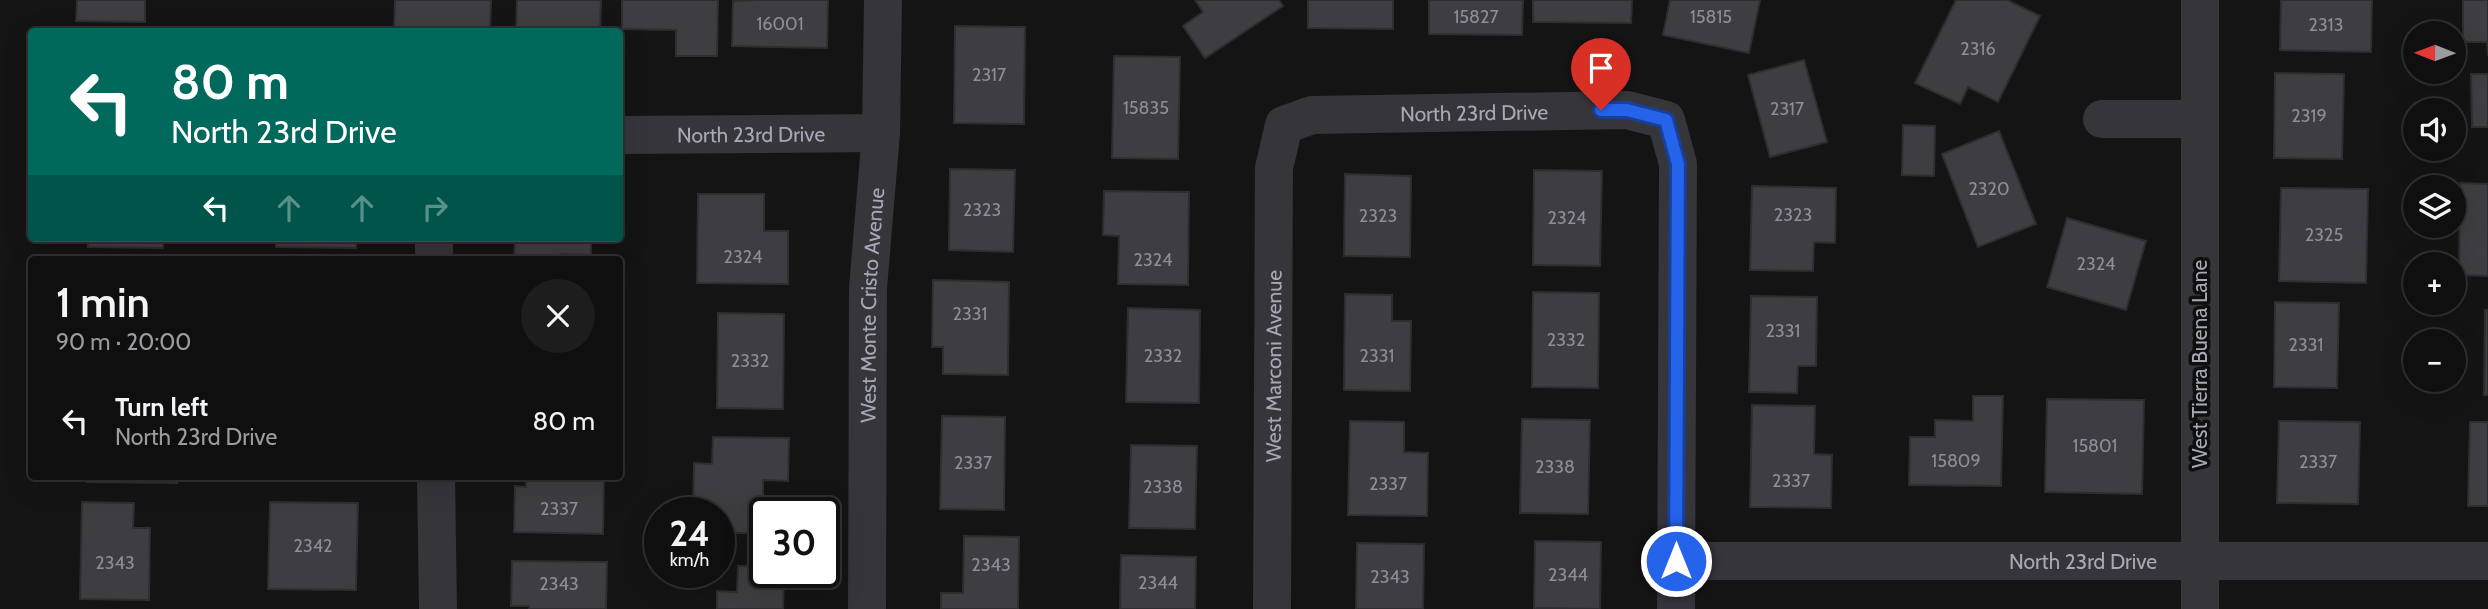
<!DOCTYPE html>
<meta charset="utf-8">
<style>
:root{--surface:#0f0f10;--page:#1d1d1e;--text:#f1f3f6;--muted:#9b9c9f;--line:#2f2f30}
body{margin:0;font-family:Cabin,sans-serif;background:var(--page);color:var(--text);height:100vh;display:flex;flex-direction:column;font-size:26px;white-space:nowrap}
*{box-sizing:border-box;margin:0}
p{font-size:23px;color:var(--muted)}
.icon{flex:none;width:38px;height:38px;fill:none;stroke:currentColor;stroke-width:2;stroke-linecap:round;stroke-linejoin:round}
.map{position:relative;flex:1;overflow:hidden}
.details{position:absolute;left:28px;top:256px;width:595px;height:224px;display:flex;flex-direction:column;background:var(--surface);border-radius:7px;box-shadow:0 7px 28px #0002,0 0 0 2px var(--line)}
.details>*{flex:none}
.banner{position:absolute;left:28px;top:28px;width:595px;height:214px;border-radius:7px;box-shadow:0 7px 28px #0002,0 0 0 2px var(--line);background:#00695c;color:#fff;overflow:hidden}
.needle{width:46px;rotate:271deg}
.buttons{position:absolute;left:2403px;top:21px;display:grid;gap:14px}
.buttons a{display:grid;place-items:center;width:63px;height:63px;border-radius:50%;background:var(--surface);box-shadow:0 7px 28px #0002,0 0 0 2px var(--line);font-size:35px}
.speed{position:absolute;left:644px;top:497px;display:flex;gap:14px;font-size:35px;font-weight:700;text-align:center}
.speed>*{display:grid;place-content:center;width:91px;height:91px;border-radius:50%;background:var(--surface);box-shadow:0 7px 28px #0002,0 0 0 2px var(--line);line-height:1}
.speed small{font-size:18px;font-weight:400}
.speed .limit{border:4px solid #111;border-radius:10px;background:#fff;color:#111}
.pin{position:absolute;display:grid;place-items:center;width:60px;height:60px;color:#fff;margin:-72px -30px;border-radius:50% 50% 50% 0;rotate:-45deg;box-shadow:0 0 7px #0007}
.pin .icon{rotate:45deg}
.me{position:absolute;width:77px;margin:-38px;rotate:0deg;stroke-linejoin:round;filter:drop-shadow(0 0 5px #0008)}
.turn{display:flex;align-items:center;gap:24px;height:147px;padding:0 28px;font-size:32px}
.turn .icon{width:91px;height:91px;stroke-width:2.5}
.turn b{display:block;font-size:49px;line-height:60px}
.lanes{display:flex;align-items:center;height:66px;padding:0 28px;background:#0003;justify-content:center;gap:35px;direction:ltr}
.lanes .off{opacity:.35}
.round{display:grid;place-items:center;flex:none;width:74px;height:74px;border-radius:37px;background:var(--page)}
.head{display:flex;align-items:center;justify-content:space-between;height:119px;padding:0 28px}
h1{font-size:42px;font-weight:600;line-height:52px}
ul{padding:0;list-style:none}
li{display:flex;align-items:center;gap:21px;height:91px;padding:0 28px}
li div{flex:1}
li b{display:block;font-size:26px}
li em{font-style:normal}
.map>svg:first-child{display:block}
.building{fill:#3e3e42;stroke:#2e2e31;stroke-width:2}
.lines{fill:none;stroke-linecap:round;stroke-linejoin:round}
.minor{stroke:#35353a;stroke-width:38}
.route-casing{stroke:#184099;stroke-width:18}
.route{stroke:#2563eb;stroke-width:12}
.labels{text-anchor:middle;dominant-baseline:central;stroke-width:7;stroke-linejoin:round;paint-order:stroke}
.number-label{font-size:18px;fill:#8c8e98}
.street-label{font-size:21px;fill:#a6a9b5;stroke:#0f0f10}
</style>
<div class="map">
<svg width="2488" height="609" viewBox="0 0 2488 609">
<rect width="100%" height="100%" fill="#141415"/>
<!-- building -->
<path class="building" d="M77 0H145V22L76 21Z
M395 0H491L490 32H394Z
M517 0H601L600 32H516Z
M622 0H718L717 56H676V30L622 29Z
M757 0H828L827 48 732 46 733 1Z
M1195 0H1279L1283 6 1205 58 1183 26 1203 12Z
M1308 0H1393V29L1308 28Z
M1429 0H1523L1522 35 1429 34Z
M1533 0H1632L1631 23 1533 22Z
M1670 0H1760L1749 53 1663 35Z
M1956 0H2007L2040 16 1998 102 1968 87 1960 104 1915 83Z
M2281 0H2372L2371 52 2280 50Z
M2463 0H2488V56L2487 42H2463Z
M955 26 1025 27 1024 124 954 123Z
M1114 56 1180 57 1178 159 1112 158Z
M1804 60 1827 142 1770 157 1748 75Z
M2275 73 2344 74 2342 159 2274 158Z
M2471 74H2488V127H2472Z
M1903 125 1935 126 1934 176 1902 175Z
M1999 131 2036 224 1978 247 1942 154Z
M950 169 1015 170 1013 252 949 250Z
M1534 170 1602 171 1600 266 1533 265Z
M1345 174 1411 176 1410 257 1344 256Z
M2460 183 2488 184V276L2459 275Z
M1752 186 1836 188 1835 243 1814 242 1813 271 1750 270Z
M2281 188 2368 189 2366 283 2279 281Z
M1104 191 1189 192 1188 285 1118 284 1119 236 1103 235Z
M698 194H764V231H788V284L697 283Z
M2067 218 2146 241 2126 310 2047 287Z
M88 238H163V248L88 247Z
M276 238H356V248L276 247Z
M515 238H591V255L560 254V259H514Z
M933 280 1009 282 1008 375 943 374V347H932Z
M1533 292 1599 293 1598 388 1532 387Z
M1345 294 1392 295V321H1411L1410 391 1344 390Z
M1751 296 1817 297 1816 366H1798L1797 393 1749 392Z
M2275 302 2339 303 2337 388 2274 387Z
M1128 308 1200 310 1199 403 1126 402Z
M2485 310H2488V395H2484Z
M718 313 784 314 783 409 717 408Z
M1973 396H2003L2001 486 1909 485 1910 437H1935V420L1973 421Z
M2047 399 2144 400 2142 494 2045 492Z
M1752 405 1815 406 1814 454 1832 455 1831 508 1750 507Z
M942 416 1005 417 1004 510 940 509Z
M1522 419 1590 420 1588 514 1520 513Z
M1350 421 1404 422V452L1428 453 1427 516 1348 515Z
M2279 421 2360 422 2358 504 2277 503Z
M2470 422H2488V506H2468Z
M713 437 789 438 788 481 763 480V533H719V513H693L694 463 712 464Z
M1131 445 1197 446 1195 529 1129 528Z
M87 476H177V483L87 482Z
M268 476H357V481L268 479Z
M526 476H604L603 534 514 532 515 486 526 487Z
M82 502 134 503 133 528H150L149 600 80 599Z
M270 502 358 503 356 590 268 589Z
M964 536 1019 537 1018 609H941V593H963Z
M1535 541 1601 542 1600 609 1534 608Z
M1357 543 1424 544 1423 609H1356Z
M1121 555 1196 557 1195 609H1120Z
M512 561 607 562 606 609H529V606H511Z
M738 566H765V572H784L783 609H717V591L737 592Z"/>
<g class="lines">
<!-- minor -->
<g class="minor">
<path d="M2102 119H2199"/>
<path id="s1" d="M620 135 881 133"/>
<path d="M434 238V259"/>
<path d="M436 476 438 609"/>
<path id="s2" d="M1677 561H2488"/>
<path id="s3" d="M867 609 868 288 881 133 883 0"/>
<path id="s4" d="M1272 609 1274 168 1284 125 1312 115 1627 110 1666 120 1678 164 1676 609"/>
<path d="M2200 609V0"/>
</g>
</g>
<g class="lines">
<!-- route casing -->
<g class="route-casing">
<path id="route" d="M1601 110H1627L1666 120 1678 164 1676 561"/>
</g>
<!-- route -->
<use href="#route" class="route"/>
</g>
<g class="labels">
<!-- number labels -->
<g class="number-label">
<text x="1476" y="17">15827</text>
<text x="1711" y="17">15815</text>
<text x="780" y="24">16001</text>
<text x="2326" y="25">2313</text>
<text x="1978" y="49">2316</text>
<text x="989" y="75">2317</text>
<text x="1146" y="108">15835</text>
<text x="1787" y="109">2317</text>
<text x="2309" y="116">2319</text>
<text x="1989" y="189">2320</text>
<text x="982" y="210">2323</text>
<text x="1793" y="215">2323</text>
<text x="1378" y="216">2323</text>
<text x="1567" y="218">2324</text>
<text x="2324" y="235">2325</text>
<text x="743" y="257">2324</text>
<text x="1153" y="260">2324</text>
<text x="2096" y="264">2324</text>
<text x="970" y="314">2331</text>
<text x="1783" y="331">2331</text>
<text x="1566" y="340">2332</text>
<text x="2306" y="345">2331</text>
<text x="1163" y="356">2332</text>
<text x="1377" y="356">2331</text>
<text x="750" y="361">2332</text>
<text x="2095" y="446">15801</text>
<text x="1956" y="461">15809</text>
<text x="2318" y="462">2337</text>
<text x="973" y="463">2337</text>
<text x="1555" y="467">2338</text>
<text x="1791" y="481">2337</text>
<text x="1388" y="484">2337</text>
<text x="1163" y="487">2338</text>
<text x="559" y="509">2337</text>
<text x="313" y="546">2342</text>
<text x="115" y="563">2343</text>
<text x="991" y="565">2343</text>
<text x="1568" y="575">2344</text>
<text x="1390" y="577">2343</text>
<text x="1158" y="583">2344</text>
<text x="559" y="584">2343</text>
</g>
<!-- street labels -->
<g class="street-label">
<text stroke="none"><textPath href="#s4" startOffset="677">North 23rd Drive</textPath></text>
<text stroke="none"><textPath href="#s1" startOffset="131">North 23rd Drive</textPath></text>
<text stroke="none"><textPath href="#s3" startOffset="304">West Monte Cristo Avenue</textPath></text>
<text transform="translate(2199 364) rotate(-90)">West Tierra Buena Lane</text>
<text stroke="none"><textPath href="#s4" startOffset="243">West Marconi Avenue</textPath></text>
<text stroke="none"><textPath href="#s2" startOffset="406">North 23rd Drive</textPath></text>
</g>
</g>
</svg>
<div class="buttons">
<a><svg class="needle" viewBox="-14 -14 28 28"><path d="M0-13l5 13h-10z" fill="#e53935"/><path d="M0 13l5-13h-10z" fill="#9b9c9f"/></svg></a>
<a><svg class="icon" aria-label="sound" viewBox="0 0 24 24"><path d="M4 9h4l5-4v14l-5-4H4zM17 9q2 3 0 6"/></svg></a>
<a><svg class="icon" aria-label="layers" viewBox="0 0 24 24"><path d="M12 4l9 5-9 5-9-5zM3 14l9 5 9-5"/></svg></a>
<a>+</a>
<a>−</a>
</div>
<div class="speed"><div>24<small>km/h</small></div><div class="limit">30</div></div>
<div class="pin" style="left:1601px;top:110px;background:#d93025"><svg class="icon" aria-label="arrive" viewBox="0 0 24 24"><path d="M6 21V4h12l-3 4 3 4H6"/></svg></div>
<svg class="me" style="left:1676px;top:561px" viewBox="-20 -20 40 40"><circle r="17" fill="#2563eb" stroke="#fff" stroke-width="3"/><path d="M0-11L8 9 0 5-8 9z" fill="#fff"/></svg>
<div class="banner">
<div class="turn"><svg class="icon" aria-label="left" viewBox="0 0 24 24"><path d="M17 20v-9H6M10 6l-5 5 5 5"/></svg><div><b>80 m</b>North 23rd Drive</div></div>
<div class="lanes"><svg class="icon" aria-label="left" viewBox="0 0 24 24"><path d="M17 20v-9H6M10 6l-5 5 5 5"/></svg><svg class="icon off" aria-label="ahead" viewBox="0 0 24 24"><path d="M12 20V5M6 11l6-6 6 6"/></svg><svg class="icon off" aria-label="ahead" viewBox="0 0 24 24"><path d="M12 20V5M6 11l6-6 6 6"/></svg><svg class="icon off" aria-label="right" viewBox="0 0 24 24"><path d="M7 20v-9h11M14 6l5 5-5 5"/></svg></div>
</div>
<section class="details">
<div class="head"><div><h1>1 min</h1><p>90 m · 20:00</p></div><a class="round"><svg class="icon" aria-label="close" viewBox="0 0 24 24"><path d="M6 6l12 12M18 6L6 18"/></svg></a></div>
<ul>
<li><svg class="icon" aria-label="left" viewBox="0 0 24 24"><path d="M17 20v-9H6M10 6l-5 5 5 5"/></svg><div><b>Turn left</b><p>North 23rd Drive</p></div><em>80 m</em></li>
</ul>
</section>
</div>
